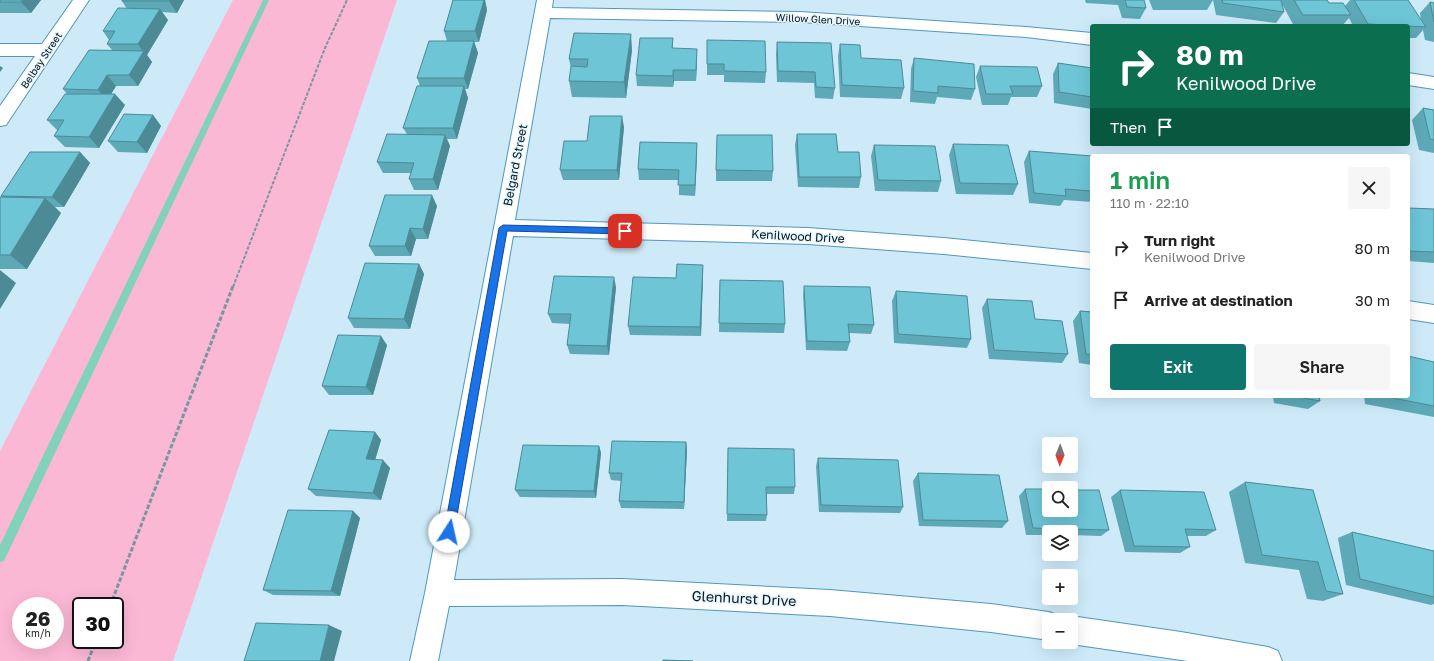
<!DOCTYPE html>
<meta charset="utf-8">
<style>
:root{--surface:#fff;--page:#f6f6f6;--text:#222;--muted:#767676;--accent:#0f766e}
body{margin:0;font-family:"Golos Text",sans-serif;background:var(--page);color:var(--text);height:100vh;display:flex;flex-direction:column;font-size:15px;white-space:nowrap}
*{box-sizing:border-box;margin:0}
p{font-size:13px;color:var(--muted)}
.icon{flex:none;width:22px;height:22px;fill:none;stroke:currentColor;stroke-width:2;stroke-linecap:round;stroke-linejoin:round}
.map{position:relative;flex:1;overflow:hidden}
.drawer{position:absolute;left:1090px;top:154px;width:320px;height:244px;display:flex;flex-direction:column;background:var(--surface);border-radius:4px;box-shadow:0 4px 16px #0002}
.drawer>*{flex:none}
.banner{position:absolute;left:1090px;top:24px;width:320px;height:122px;border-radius:4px;box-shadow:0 4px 16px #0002;background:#0b6e4f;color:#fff;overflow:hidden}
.needle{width:26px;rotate:181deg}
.fabs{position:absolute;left:1042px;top:437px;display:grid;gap:8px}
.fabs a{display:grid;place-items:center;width:36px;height:36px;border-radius:4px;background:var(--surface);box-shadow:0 4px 16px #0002;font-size:20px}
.speed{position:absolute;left:12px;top:597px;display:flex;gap:8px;font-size:20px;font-weight:700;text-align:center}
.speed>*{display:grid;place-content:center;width:52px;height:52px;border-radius:50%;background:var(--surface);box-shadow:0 4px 16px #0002;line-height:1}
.speed small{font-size:10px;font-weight:400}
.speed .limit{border:2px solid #111;border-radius:6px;background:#fff;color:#111}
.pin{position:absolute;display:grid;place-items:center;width:34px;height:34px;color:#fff;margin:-17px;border-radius:8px;box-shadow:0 2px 6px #0006}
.me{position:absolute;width:44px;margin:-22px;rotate:10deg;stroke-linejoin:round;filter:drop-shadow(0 0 3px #0008)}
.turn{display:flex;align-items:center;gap:14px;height:84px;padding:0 20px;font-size:18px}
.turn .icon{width:52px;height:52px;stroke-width:2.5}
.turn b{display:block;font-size:28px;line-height:34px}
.then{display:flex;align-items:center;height:38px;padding:0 20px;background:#0003;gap:8px;font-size:15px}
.round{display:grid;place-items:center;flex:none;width:42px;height:42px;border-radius:4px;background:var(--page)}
.overview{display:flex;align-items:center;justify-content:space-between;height:68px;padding:0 20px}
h1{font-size:24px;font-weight:600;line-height:30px;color:#1e9e55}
.primary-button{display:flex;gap:8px;margin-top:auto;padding:8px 20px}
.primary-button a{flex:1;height:46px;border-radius:4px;background:var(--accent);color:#fff;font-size:16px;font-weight:600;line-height:46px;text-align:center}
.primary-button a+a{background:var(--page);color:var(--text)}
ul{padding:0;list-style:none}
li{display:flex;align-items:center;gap:12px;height:52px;padding:0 20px}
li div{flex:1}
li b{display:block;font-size:15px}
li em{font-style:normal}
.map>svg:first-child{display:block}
.green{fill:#fbb8d5;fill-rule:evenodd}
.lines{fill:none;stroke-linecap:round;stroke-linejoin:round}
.stream{fill:#81d2b8;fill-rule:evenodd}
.minor-casing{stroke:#5098ba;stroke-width:2}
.path-far1{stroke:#7c95a2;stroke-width:2;stroke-dasharray:3.5 1.5;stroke-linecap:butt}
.path{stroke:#7c95a2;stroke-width:3;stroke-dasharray:4.5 2;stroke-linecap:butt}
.minor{fill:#fff;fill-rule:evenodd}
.wall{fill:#5ea9b8}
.shaded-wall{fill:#4c8a96}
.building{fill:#6dc5d6;stroke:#4c8a96}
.route{fill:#1a73e8;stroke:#114b97}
.labels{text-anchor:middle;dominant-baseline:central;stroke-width:3;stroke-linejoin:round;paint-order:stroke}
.far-street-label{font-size:10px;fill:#01151f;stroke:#e7f5fc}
.street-label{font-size:12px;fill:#01151f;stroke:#e7f5fc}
.near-street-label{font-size:14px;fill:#01151f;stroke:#e7f5fc}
</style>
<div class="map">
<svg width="1434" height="661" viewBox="0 0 1434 661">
<rect width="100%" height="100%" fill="#ceeaf9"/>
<!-- green -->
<path class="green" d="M233 0H397L173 661H0V451ZM21 606H55V640H21ZM81 606H115V640H81Z"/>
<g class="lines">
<!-- stream -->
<path class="stream" d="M263 0H269L4 561 0 562V545Z"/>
<!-- minor casing -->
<g class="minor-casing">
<path id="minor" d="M73 0H89L6 125 0 126V106L35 56H0V44H42Z
M537 0H553L552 8 800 12 1026 27 1092 33V45L1026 37 800 22 550 18 515 220 808 228 944 238 1092 253V269L944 254 808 244 513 236 454 580 622 579 830 590 991 604 1049 612 1059 616 1060 620H1049V640L991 632 830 616 622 605 449 606 438 661H410L425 593Z
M1408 73 1434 77V89L1408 85Z
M1408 301 1434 305V323L1408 319Z
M1071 616 1181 632 1268 647 1278 651 1282 661H1188L1071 644 1067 642H1071V620H1062Z"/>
</g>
<!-- path-far1 -->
<path class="path-far1" d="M233 287 325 48 347 0"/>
<!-- path -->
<path class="path" d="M110 606 233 286
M88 661 96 640"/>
<!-- minor -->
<use href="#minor" class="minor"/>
</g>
<!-- wall -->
<path class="wall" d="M0 0H41L31 13H0Z
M122 0H184L177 13 162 12 168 20 147 55 152 62 138 86H116L111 94 125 105 99 148 65 147 54 136 58 131 47 120 67 94 63 89 112 50 107 44 109 40 103 31 127 9 122 1Z
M453 0H485L487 10 479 42H474L478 53 468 89H465L468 98 457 139H447L450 146 438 190H414L409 179 411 173H383L377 162 407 134 403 128 420 86 417 78 447 41 444 31Z
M1085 0H1144L1146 8 1140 19 1122 18 1118 5 1086 3Z
M1149 0H1327L1329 3 1345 6 1350 0H1408L1421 20 1420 13 1430 2 1434 3V42L1425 40 1423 30 1416 38H1408V26H1353L1349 18 1342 26H1294L1282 4 1284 12 1276 23 1216 15 1213 0 1207 10H1153Z
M673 38V48L697 60 696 81H674L673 87 637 86 636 75Z
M707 40 766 72 765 83 724 82V75H707Z
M777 42 835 88 833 99 815 98 814 83 777 82 776 54Z
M840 44 904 88 901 99 840 97 838 56Z
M632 50 626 98 572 97 569 81 571 68 569 59Z
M914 58 975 89 971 100 937 97 935 104 910 102 911 69Z
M1058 63 1092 68V109L1054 103 1053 74Z
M980 66 1042 86 1037 97H1011L1008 105H982L976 77Z
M1423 108 1434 110V153L1419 150 1412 120Z
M153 115 161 126 147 153 118 152 108 141Z
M624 127 619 180H563L560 170 587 141Z
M797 134 838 152 861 177 859 188 798 187 795 145Z
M697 143V154L695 196 679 195V180H639L638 169Z
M953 144 1018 184 1013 195 956 194 949 155Z
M874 145 941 181 938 192 875 191 871 156Z
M1029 151 1092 156V202L1064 200 1060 206 1029 203 1024 162Z
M80 152 90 163 64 207H55L61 213 27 269H0V197H2L1 196Z
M716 170 773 171 772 181H716Z
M437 206 428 239H416L411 256H375L369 246Z
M1408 208 1434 209V263L1408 261Z
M419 264 424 274 410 329 354 328 348 318Z
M703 265V275L701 336 630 335 628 326 676 278Z
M720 280 785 324 784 333 719 332Z
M804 286 874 325 871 334 849 333 850 342 847 351 806 350 803 295Z
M616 287 609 355 570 354 567 345 570 324 552 323 548 314Z
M896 291 971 339 967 348 894 343 892 301Z
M987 299 1035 319 1068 354 1062 363 989 359 982 308Z
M1080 311 1092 312V365L1079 363 1073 321Z
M387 345 373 395H329L322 386Z
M1434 362V417L1365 404 1364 396H1408Z
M1273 396H1319L1320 401 1308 409 1274 403Z
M375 432 381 440 375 460 390 468 381 500 316 496 308 489Z
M686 442 687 450 684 509 621 508 619 501 621 481 611 480 609 473Z
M599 446 601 453 596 498 520 497 515 490Z
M728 448 795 487 794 494H767V515L766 521H727Z
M818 458 903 507 900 513 819 512 816 466Z
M918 473 1008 521 1002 528 919 526 913 481Z
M1245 482 1313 490 1343 594 1323 601 1307 599 1299 570 1245 563 1229 492Z
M1025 489 1109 530 1101 536 1071 535V532H1049V535H1026L1019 496Z
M1120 490 1216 530 1206 536H1187L1190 547 1180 553 1125 552 1111 497Z
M353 511 360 518 340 596 273 595 263 590Z
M1352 532 1434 551V604L1431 605 1346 585 1338 538Z"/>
<!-- shaded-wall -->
<path class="shaded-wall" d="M23 0H41L31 13 21 2Z
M170 0H184L177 13 169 1Z
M484 0H485L487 10 479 42 475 31Z
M160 9 168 20 147 55 152 62 138 86 129 75 143 52 138 44Z
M631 34 632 50 626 98 624 82Z
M474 41 478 53 468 89 464 78Z
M697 49V60L696 81V70Z
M0 66 3 68 0 72Z
M673 70 674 81 673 87Z
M107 75 116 86 107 101 98 90Z
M464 86 468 98 457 139 453 128Z
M115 94 125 105 99 148 89 137Z
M153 115 161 126 147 153 137 142Z
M622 116 624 127 619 180 617 170Z
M445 135 450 146 438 190 433 179Z
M697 143V154L695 196V185Z
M80 152 90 163 64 207 52 197Z
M432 195 437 206 428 239 423 229Z
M45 198 61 213 27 269 10 255Z
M410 228 416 239 411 256 405 246Z
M419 264 424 274 410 329 404 319Z
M703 265V275L701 336 700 327Z
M0 270 16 283 0 309Z
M614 277 616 287 609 355 607 346Z
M381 336 387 345 373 395 366 387Z
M375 432 381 440 373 467 366 459Z
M686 442 687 450 684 509V502Z
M599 446 601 453 596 498 594 491Z
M383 460 390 468 381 500 373 493Z
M353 511 360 518 340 596 331 591Z
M329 625 342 631 334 661H320Z"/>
<!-- building -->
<path class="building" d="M0 0H23L21 2H0Z
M122 0H170L169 1H122Z
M453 0H484L475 31H444Z
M1125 0H1144L1146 8 1127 7Z
M1222 0H1281L1284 12 1223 3Z
M1294 0H1327L1329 3H1343L1351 15H1303Z
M1354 0H1408L1426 27 1368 24Z
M1430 2 1434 3V22Z
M118 8 160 9 138 44H107L115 31H103Z
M574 33 631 34 624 82 569 81 571 66 587 67 588 59H569Z
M640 38H673L672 48 697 49 696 70H673V76L636 75Z
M707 40 765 41 766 72 724 71V64H707Z
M429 41H474L464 78H417Z
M777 42 831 43 835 88 816 87 815 72 778 71Z
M840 44 860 45 861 58 901 60 904 88 842 85Z
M89 50 144 51 129 75H107L98 90 63 89Z
M914 58 974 64 975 89 938 86V93L913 91Z
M1058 63 1092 68V97L1059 92Z
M980 66 1037 67 1042 86H1010L1013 94H986Z
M417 86H464L453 128H403Z
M65 94H115L89 137 54 136 64 120H47Z
M1423 108 1434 110V140L1430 139Z
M124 114 153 115 137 142 108 141Z
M590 116H622L617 170H560L564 141H587Z
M387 134 445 135 433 179H409L414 163 377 162Z
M797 134H836L838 152H859L861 177H799Z
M717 135H772L773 171 716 170Z
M640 142 697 143 695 185H678L679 170 638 169Z
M953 144 1008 145 1018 184 960 183Z
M874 145 935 146 941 181 878 180Z
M1029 151 1092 156V191L1065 189 1066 196 1034 193Z
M30 152H80L52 197 1 196Z
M385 195H432L423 229 410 228 405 246H369Z
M0 197 45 198 10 255H0Z
M1408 208 1434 209V252L1408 251Z
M365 263 419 264 404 319 348 318Z
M677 264 703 265 700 327 628 326 633 277 676 278Z
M554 276 614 277 607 346 567 345 571 314H548Z
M720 280 783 281 785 324 719 323Z
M804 286 870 287 874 325 848 324 850 342 807 341Z
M896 291 967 296 971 339 898 334Z
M987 299 1032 301 1035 319 1062 321 1068 354 994 350Z
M1080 311 1092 312V355L1086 354Z
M338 335 381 336 366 387 322 386Z
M1408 356 1434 362V406L1382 396H1408Z
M1293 396H1319L1320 401Z
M329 430 375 432 366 459 383 460 373 493 308 489Z
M612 441 686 442 684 502 619 501 622 473H609Z
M523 445 599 446 594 491 515 490Z
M728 448 794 449 795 487H766L767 515 727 514Z
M818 458 898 460 903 507 821 505Z
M918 473 999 475 1008 521 923 520Z
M1245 482 1313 490 1343 594 1326 591 1318 562 1262 555Z
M1025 489H1049V510H1071V490H1099L1109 530 1033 528Z
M1120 490 1204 492 1216 530 1185 529 1190 547 1134 546Z
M288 510 353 511 331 591 263 590Z
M1352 532 1434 551V597L1360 579Z
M256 623 329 625 320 661H244Z
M663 660 693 661H663Z"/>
<!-- route -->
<path class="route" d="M503 225 625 228 629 231 625 234 507 231 454 532 453 536 449 537 445 536 444 532 499 228Z"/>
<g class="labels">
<!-- far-street labels -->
<g class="far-street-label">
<text transform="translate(818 19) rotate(3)">Willow Glen Drive</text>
<text transform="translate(41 60) rotate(-56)">Belbay Street</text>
</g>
<!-- street labels -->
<g class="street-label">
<text transform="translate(515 165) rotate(-79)">Belgard Street</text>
<text transform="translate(798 236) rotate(3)">Kenilwood Drive</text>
</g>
<!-- near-street labels -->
<g class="near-street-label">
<text transform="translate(744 598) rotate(3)">Glenhurst Drive</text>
</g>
</g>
</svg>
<div class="fabs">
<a><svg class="needle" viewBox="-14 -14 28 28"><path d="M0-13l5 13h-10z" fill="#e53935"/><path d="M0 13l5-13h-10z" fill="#767676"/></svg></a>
<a><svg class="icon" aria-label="search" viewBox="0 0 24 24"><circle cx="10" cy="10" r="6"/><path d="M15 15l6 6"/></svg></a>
<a><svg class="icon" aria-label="layers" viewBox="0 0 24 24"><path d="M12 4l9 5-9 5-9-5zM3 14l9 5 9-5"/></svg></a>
<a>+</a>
<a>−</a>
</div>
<div class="speed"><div>26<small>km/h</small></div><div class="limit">30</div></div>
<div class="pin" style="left:625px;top:231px;background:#d93025"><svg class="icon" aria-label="arrive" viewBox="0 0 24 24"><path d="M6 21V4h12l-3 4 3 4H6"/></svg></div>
<svg class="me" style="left:449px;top:532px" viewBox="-20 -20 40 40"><circle r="19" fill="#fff"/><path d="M0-13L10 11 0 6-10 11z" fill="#1a73e8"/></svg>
<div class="banner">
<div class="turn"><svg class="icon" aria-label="right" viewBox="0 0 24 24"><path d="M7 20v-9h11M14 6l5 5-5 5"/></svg><div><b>80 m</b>Kenilwood Drive</div></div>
<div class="then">Then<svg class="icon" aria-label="arrive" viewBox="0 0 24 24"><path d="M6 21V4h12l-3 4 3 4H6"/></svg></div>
</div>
<section class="drawer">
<div class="overview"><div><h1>1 min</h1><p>110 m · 22:10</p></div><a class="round"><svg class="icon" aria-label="close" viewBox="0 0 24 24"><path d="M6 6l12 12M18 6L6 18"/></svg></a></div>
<ul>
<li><svg class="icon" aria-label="right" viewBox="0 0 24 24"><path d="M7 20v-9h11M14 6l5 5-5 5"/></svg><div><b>Turn right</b><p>Kenilwood Drive</p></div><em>80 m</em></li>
<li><svg class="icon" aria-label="arrive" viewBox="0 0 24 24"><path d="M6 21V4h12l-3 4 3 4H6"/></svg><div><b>Arrive at destination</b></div><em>30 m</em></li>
</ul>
<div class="primary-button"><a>Exit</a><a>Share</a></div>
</section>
</div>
